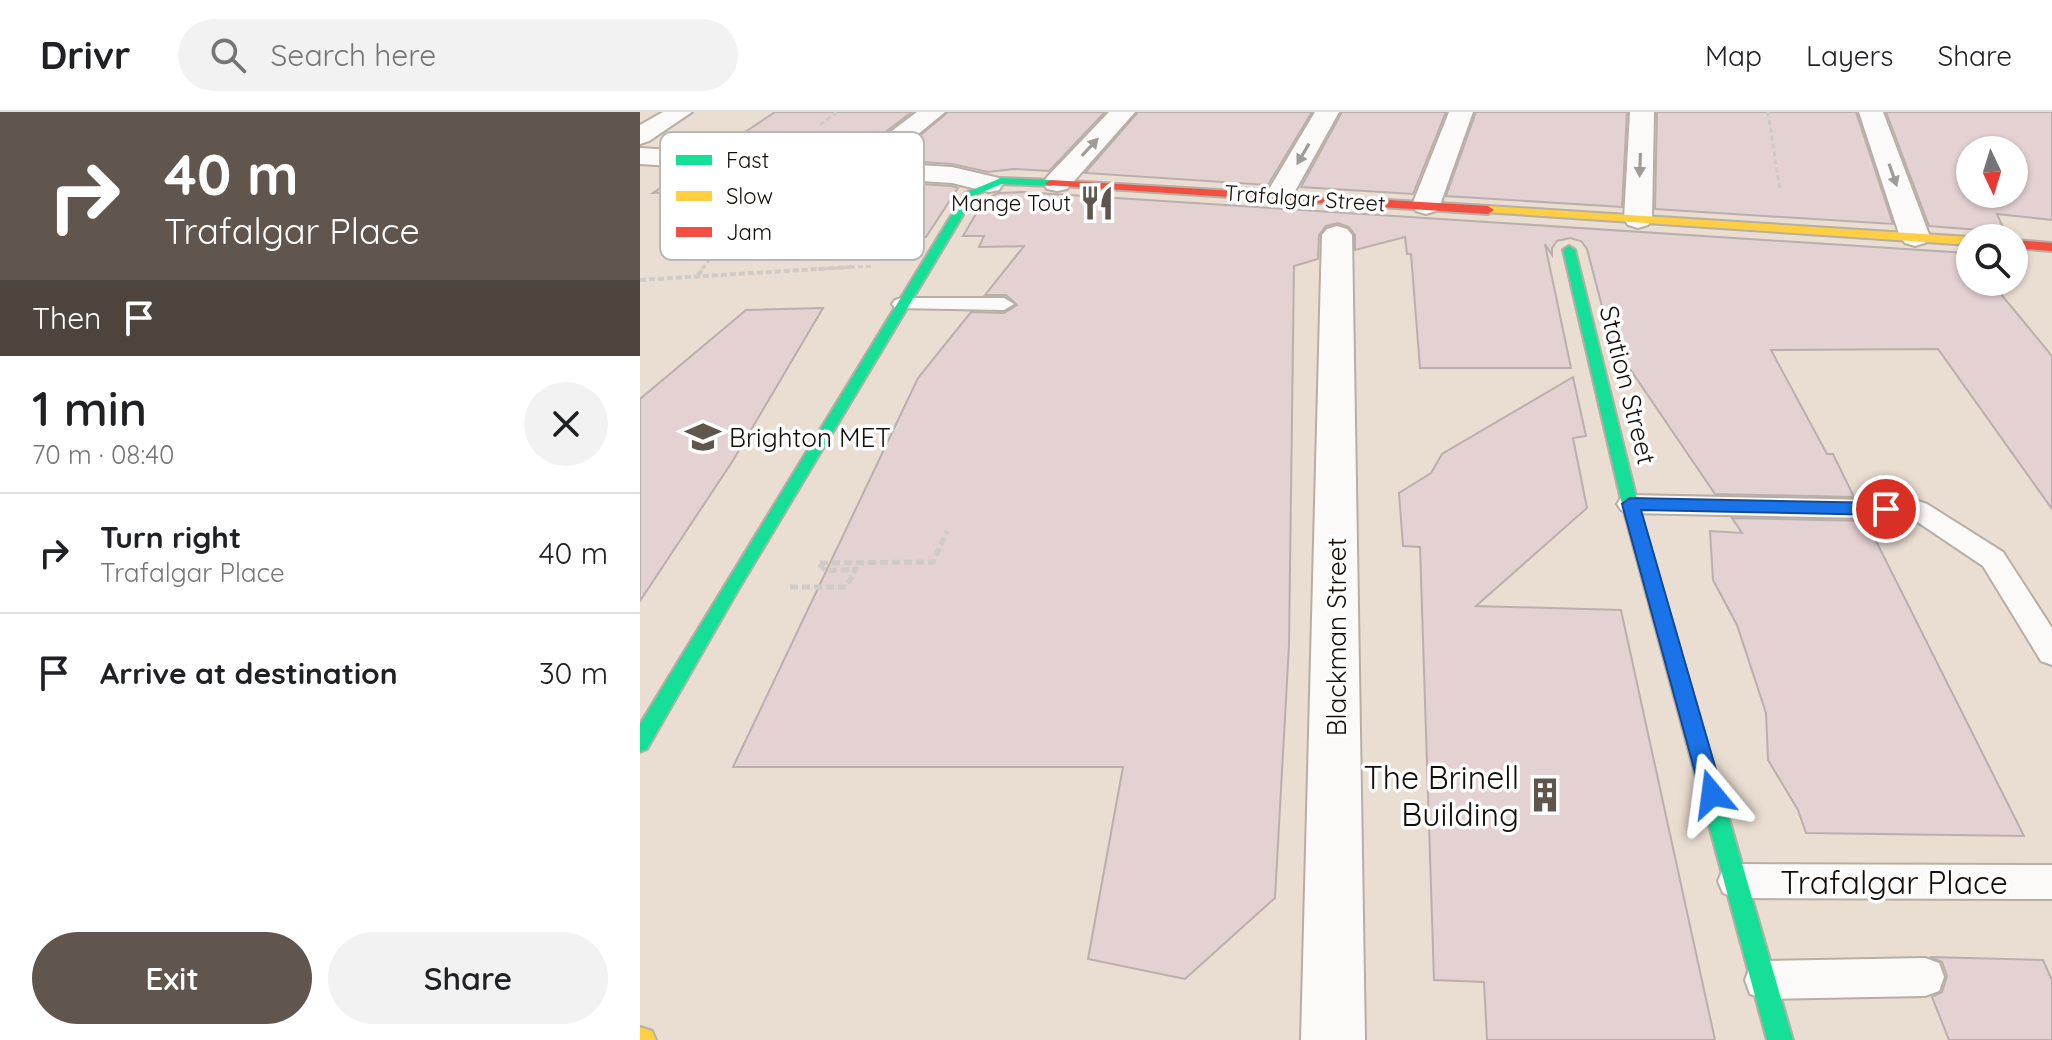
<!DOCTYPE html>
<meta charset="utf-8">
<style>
:root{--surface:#fff;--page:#f2f2f2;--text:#202124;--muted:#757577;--line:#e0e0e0;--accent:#60564d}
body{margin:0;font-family:Quicksand,sans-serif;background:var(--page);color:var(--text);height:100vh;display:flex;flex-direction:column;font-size:30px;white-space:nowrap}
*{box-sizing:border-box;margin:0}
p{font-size:26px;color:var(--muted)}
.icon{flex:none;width:44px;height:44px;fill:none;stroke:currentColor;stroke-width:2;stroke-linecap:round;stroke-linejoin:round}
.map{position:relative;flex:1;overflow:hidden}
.sheet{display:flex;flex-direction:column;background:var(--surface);width:640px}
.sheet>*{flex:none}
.banner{background:#60564d;color:#fff;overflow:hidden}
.needle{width:52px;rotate:176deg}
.controls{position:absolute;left:1316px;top:24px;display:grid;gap:16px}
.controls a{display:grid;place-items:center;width:72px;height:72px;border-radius:50%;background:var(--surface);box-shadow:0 2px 6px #0004;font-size:40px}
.pin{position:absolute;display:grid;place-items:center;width:68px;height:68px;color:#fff;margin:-34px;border:4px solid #fff;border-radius:50%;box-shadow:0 2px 8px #0007}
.me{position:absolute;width:88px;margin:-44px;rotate:344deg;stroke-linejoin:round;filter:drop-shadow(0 0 6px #0008)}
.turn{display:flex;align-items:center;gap:28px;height:168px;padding:0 32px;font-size:36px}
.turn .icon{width:104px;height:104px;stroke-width:2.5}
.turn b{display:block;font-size:56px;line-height:68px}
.then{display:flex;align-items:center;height:76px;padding:0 32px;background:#0003;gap:16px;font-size:30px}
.round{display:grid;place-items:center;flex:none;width:84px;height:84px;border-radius:42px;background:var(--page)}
.overview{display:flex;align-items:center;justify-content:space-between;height:136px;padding:0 32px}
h1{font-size:48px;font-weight:600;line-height:60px}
.button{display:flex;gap:16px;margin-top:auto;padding:16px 32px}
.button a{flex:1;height:92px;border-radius:48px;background:var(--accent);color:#fff;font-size:32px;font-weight:600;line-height:92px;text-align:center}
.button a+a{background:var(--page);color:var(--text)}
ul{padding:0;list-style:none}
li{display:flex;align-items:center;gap:24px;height:120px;padding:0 32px;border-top:2px solid var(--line)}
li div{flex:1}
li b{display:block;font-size:30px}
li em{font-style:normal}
header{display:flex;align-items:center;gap:48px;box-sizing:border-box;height:112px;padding:0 40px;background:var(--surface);border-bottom:2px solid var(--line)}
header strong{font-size:38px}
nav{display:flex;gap:44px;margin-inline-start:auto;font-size:28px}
.search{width:560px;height:72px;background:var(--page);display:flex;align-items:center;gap:20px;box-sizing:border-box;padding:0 28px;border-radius:44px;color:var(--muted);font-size:30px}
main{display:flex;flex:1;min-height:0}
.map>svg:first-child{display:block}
.building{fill:#e4d1d2;stroke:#baafad;stroke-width:2;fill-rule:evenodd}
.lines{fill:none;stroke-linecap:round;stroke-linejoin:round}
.lane-casing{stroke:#b7aea4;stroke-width:4}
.street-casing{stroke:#b7aea4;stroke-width:4}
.fast-casing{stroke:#b7aea4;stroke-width:4}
.slow-casing{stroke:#b7aea4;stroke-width:4}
.jam-casing{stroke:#b7aea4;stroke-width:4}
.path-far2{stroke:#cfcbc7;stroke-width:3;stroke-dasharray:5 3;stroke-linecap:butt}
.path-far1{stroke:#cfcbc7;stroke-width:4;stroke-dasharray:6 3;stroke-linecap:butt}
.path{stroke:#cfcbc7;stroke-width:5;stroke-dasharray:8 4;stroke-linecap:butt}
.lane{fill:#fcfaf8;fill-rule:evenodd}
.street{fill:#fcfaf8;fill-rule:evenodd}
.fast{fill:#16e098;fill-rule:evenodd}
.slow{fill:#ffcf43;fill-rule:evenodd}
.jam{fill:#f24e42;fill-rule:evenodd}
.oneway{fill:#a09b97}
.route{fill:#1a73e8;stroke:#114b97;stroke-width:2}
.labels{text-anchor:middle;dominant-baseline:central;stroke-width:7;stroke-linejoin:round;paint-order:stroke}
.far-street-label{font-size:22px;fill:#150d06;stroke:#fff}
.far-poi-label{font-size:22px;fill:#150d06;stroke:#fff;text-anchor:end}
.street-label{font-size:26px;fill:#150d06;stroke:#fff}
.poi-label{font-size:26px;fill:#150d06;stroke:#fff;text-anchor:start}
.near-poi-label{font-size:32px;fill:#150d06;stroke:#fff;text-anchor:end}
.near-street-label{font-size:32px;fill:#150d06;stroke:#fff}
.key{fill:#fff;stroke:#b9b6b4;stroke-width:2}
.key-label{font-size:22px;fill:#150d06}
</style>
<header>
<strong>Drivr</strong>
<div class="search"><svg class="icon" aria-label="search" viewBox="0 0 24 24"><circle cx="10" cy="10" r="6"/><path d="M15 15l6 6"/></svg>Search here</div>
<nav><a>Map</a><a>Layers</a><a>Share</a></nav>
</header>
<main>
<section class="sheet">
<div class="banner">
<div class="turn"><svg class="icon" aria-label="right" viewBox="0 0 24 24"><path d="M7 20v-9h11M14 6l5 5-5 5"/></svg><div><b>40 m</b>Trafalgar Place</div></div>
<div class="then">Then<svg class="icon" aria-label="arrive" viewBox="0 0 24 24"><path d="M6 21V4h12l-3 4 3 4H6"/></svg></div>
</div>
<div class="overview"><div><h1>1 min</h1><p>70 m · 08:40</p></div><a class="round"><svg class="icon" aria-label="close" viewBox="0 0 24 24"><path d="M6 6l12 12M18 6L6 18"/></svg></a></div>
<ul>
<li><svg class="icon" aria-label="right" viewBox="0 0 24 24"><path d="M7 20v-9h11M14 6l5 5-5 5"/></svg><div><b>Turn right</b><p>Trafalgar Place</p></div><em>40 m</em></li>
<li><svg class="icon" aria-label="arrive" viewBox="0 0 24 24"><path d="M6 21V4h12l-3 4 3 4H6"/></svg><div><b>Arrive at destination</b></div><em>30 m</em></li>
</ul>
<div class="button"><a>Exit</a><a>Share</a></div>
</section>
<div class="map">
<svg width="1412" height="928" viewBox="0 0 1412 928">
<rect width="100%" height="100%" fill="#eaded2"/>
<!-- building -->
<path class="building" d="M135 0H272L211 46 78 38Z
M308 0H465L409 59 374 57 348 60 312 52 251 48Z
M498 0H672L628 73 445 61Z
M702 0H806L773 82 661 75Z
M836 0H987L982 95 806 84Z
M1017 0H1216L1253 112 1015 97Z
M1246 0H1412V108L1357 102 1365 120 1289 114ZM1330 38H1374V82H1330Z
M47 58 120 63 92 100H31L49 80 13 81Z
M154 64 312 74 318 76 286 125 218 126 236 98 125 100Z
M383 80 1327 141 1330 170H1351L1412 244V397L1298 237 1131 238 1187 342H1193L1214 385 1075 382 971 229 947 137 941 129 930 126 917 129 912 136V143L905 132 931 256H780L771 142H767L765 125 715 138V123L709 115 698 111 686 114 679 123 678 147 654 154 649 533 635 786 545 867 448 847 483 655H93L278 266 331 200 364 201 377 193 366 183H345L384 134 339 135 344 124H323L344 88 358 81Z
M183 196 92 350 0 489V287L106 198Z
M933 265 946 324 933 326 947 396 836 494 981 498 1075 928H847L844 870 794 868 780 435 763 434 759 381 791 361 802 342Z
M1092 406 1226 409 1384 724 1166 721 1158 698 1128 648 1126 601 1097 513 1073 468 1070 419 1102 421Z
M1290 845 1403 848 1412 868V928H1309L1292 885 1302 880 1307 864 1302 850Z"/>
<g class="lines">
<!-- lane casing -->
<g class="lane-casing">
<path id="lane" d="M262 186H364L374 192 364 198 255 196 252 192 255 188Z
M990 383 1278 389 1287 392 1363 440 1412 516V553L1401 549 1343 454 1273 407 990 401 981 398 977 392 981 386Z
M1096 752 1412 753V787L1096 786 1083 781 1078 769 1083 757Z
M1285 846 1299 851 1304 865 1299 879 1285 884 1124 887 1110 882 1105 868 1110 854 1124 849Z"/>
</g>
<!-- street casing -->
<g class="street-casing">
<path id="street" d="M23 0H52L9 29 0 32V13Z
M277 0H305L243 51 312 55 359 66 363 72 359 78 349 80 312 71 153 61 118 104 108 107 98 104 94 98 126 60 0 52V36L212 49Z
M469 0H495L427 77 417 79 407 77 403 71 407 65Z
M675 0H699L649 90 639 92 629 90 625 84Z
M809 0H833L800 93 796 99 786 102 776 99 772 93Z
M990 0H1014L1012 107 1008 113 998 116 988 113 984 107Z
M1219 0H1243L1290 125 1285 131 1275 134 1265 131 1260 125Z
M697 114 707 117 712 123 725 928H661L682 123 687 117Z"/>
</g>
<!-- fast casing -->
<g class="fast-casing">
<path id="fast" d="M361 66 411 68 417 71 411 74 362 72 335 83 97 480 7 637 0 640V612L325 81Z
M929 134 935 138 998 392 1153 928H1127L982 392 923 138Z"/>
</g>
<!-- slow casing -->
<g class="slow-casing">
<path id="slow" d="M848 94 1330 125 1333 126H1330V133L844 100 842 98Z
M0 915 12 919 16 928H0Z"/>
</g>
<!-- jam casing -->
<g class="jam-casing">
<path id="jam" d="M411 68 848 94 854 98 848 102 407 73 405 71Z
M1374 128 1412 131V139L1374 136Z"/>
</g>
<!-- path-far2 -->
<path class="path-far2" d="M1128 0 1140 78
M180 13 197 0
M62 157 84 130
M178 157 234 154"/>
<!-- path-far1 -->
<path class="path-far1" d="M58 163 64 155
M0 168 211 155"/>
<!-- path -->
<path class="path" d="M150 475H206L216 457 186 459 178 451 293 450 307 419"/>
<!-- lane -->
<use href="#lane" class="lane"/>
<!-- street -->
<use href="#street" class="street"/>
<!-- fast -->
<use href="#fast" class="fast"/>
<!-- slow -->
<use href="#slow" class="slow"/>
<!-- jam -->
<use href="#jam" class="jam"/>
</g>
<!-- one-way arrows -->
<defs><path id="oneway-solid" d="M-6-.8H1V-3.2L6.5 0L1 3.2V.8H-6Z" transform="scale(2)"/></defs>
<g class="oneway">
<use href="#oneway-solid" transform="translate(450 35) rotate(-47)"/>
<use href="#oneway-solid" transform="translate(663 42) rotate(120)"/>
<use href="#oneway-solid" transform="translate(1000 53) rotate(92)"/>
<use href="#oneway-solid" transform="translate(1253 63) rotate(71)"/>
</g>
<!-- route -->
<path class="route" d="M990 386 1246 391 1255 397 1246 403 1001 398 1083 682 1080 689 1072 692 1064 689 1061 682 982 392Z"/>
<!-- icons -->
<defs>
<g id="restaurant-bare" transform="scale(2.76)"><path d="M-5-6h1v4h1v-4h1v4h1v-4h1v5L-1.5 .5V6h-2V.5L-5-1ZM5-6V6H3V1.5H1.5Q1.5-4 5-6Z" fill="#60564d" stroke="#fff" stroke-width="2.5" paint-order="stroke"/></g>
<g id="university-bare" transform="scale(2.76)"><path d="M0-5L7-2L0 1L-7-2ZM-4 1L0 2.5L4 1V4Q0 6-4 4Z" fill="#60564d" stroke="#fff" stroke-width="2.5" paint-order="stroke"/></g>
<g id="building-bare" transform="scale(2.76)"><path d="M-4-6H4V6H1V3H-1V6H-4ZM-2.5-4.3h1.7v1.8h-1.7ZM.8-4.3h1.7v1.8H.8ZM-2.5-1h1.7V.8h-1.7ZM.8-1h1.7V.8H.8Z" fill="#60564d" stroke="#fff" stroke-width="2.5" paint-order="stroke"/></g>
</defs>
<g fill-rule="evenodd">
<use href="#restaurant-bare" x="457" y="91"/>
<use href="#university-bare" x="63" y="325"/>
<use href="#building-bare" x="905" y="683"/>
</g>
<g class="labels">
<!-- far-street labels -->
<g class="far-street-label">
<text transform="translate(665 86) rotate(4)">Trafalgar Street</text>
</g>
<!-- far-poi labels -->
<g class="far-poi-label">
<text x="431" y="91">Mange Tout</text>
</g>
<!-- street labels -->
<g class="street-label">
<text transform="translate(988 273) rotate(76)">Station Street</text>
<text transform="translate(696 525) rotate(-90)">Blackman Street</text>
</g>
<!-- poi labels -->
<g class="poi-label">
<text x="89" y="325">Brighton MET</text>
</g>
<!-- near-poi labels -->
<g class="near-poi-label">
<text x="879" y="665">The Brinell<tspan x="879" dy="37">Building</tspan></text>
</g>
<!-- near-street labels -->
<g class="near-street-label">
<text x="1254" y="770">Trafalgar Place</text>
</g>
</g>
<!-- legend -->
<rect x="20" y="20" width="264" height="128" rx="12" class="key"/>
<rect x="36" y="43" width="36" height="10" fill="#16e098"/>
<rect x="36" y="79" width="36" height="10" fill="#ffcf43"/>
<rect x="36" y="115" width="36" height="10" fill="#f24e42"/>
<g class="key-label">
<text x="86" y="56">Fast</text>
<text x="86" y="92">Slow</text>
<text x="86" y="128">Jam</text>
</g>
</svg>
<div class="controls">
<a><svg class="needle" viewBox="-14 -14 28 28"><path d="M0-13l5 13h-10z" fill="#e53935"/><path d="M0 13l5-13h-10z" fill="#757577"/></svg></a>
<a><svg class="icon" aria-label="search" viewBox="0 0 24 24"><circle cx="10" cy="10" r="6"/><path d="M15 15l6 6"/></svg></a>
</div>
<div class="pin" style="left:1246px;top:397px;background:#d93025"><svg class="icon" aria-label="arrive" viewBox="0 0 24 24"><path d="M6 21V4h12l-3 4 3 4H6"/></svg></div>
<svg class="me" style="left:1072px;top:682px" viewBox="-20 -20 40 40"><path d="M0-17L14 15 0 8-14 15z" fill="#1a73e8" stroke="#fff" stroke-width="4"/></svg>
</div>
</main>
